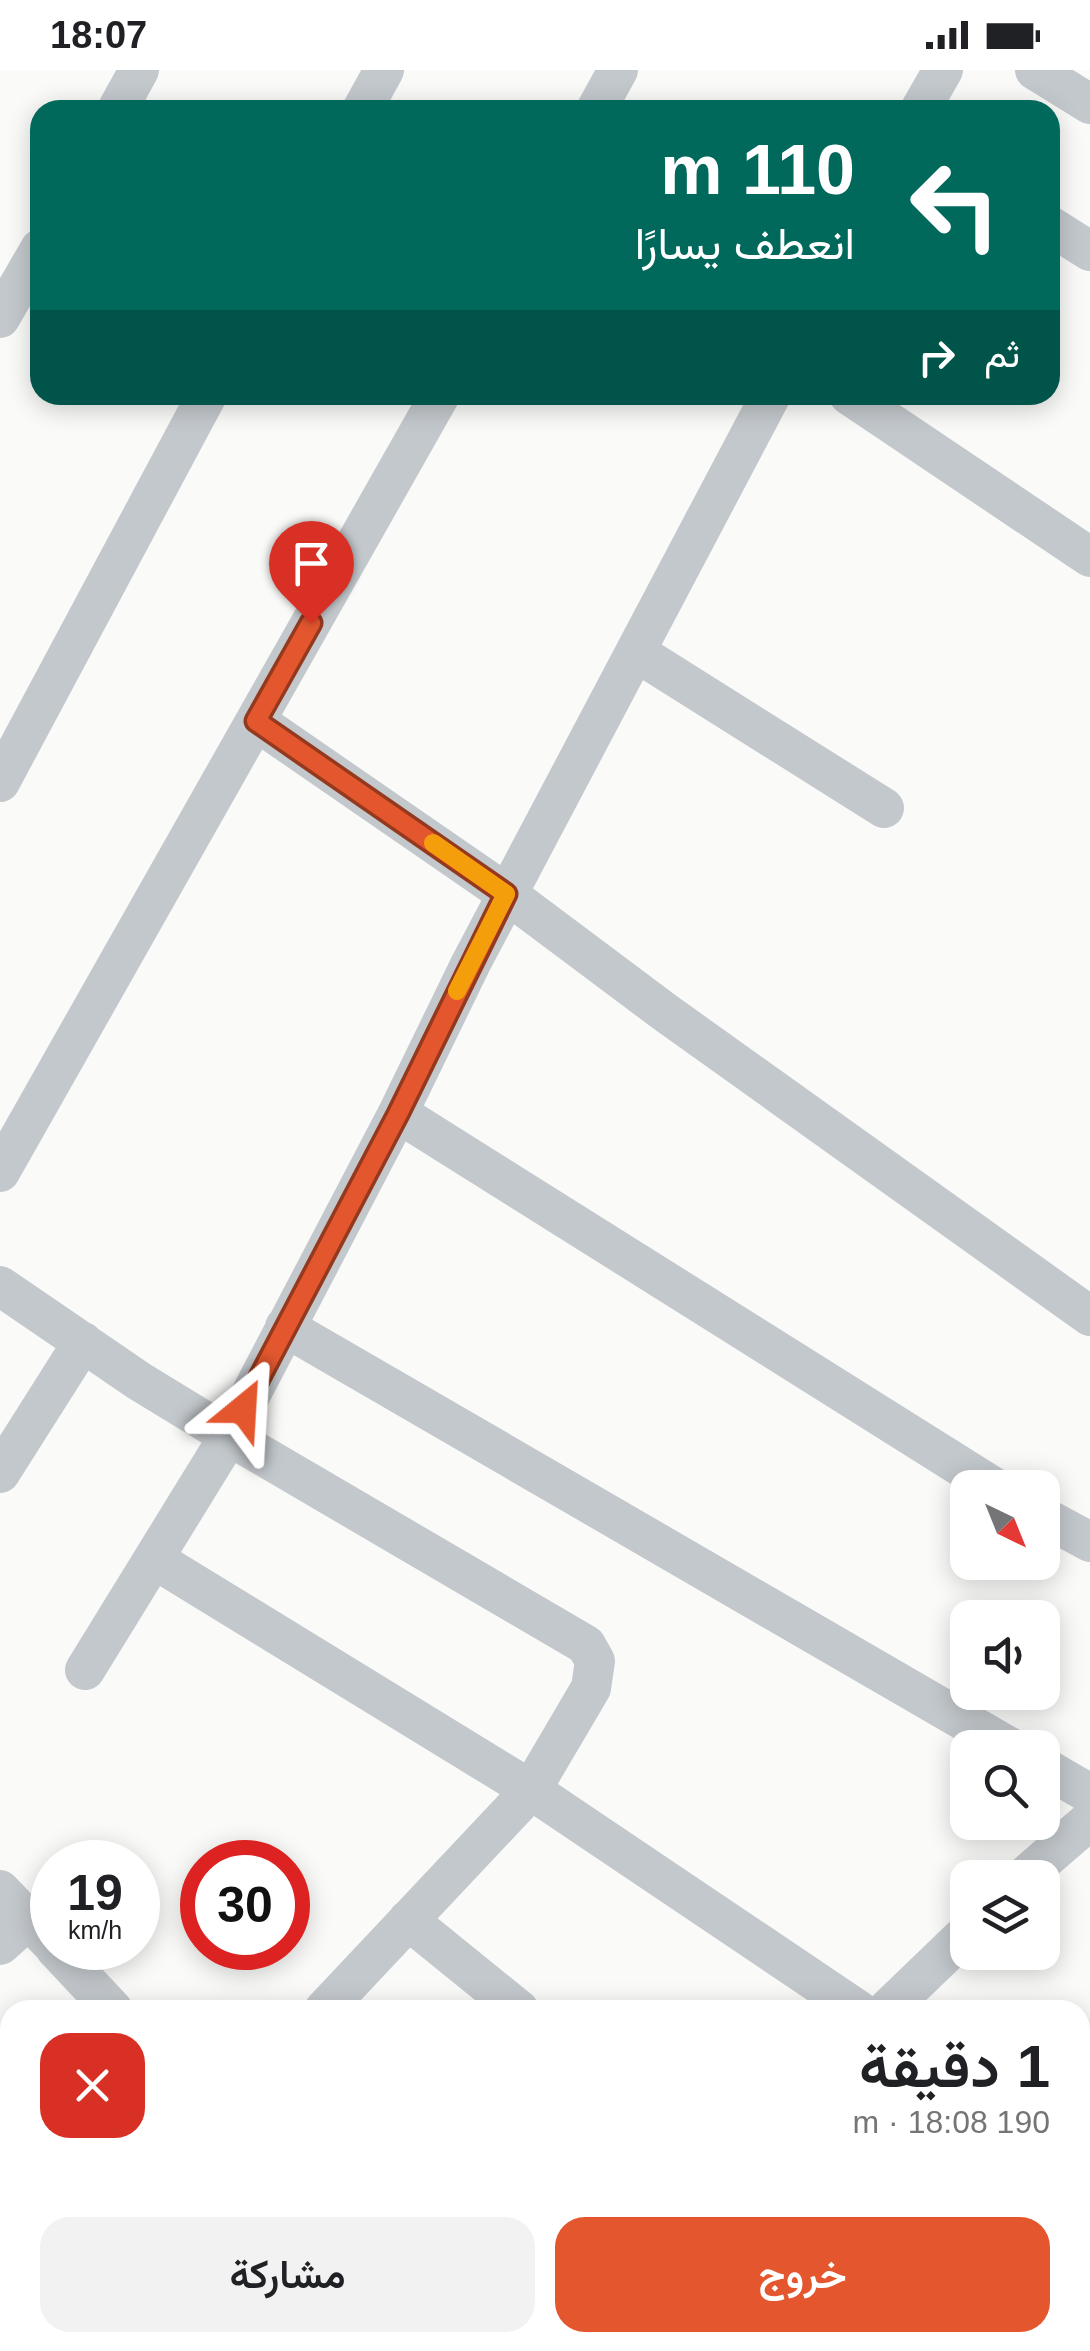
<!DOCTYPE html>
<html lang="ar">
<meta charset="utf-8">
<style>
:root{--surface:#fff;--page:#f2f2f2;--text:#202124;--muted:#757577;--accent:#e4572e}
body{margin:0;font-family:Helvetica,Vazirmatn,sans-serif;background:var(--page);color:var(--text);direction:rtl;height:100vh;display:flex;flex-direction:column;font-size:38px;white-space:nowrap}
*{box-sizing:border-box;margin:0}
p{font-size:32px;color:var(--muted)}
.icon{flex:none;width:55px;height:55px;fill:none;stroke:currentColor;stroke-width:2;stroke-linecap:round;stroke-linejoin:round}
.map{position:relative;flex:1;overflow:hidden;direction:ltr}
.panel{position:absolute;left:0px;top:1930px;width:1090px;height:352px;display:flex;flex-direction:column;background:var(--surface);border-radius:30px 30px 0 0;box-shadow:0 5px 25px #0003;direction:rtl}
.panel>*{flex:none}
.hud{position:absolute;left:30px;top:30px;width:1030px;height:305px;border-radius:30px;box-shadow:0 5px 25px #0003;direction:rtl;background:#00695c;color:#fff;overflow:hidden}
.needle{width:65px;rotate:137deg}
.fabs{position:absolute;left:950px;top:1400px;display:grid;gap:20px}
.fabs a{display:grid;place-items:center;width:110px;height:110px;border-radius:20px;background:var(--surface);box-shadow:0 5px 25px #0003;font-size:50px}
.speed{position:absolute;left:30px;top:1770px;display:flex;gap:20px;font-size:50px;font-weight:700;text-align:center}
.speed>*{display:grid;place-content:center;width:130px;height:130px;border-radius:50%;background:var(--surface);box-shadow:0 5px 25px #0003;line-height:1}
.speed small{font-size:25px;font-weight:400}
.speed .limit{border:15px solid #d22;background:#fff;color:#111}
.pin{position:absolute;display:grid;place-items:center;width:85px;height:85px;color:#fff;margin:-102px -42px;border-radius:50% 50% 50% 0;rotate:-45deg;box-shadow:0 0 10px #0007}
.pin .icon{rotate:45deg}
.me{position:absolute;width:110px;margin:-55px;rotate:27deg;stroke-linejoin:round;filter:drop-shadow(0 0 8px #0008)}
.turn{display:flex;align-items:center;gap:35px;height:210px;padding:0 40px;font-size:45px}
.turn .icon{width:130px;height:130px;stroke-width:2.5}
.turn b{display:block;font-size:70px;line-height:85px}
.then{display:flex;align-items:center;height:95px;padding:0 40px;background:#0003;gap:20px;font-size:38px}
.round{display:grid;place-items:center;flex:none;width:105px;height:105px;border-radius:30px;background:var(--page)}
.overview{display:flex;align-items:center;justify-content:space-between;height:170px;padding:0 40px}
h1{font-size:60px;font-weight:600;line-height:75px}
.primary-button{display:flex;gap:20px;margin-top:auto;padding:20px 40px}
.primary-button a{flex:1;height:115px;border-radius:30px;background:var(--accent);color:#fff;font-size:40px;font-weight:600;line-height:115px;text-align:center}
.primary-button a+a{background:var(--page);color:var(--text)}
.status{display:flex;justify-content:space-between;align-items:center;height:70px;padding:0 50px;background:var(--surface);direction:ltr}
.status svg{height:28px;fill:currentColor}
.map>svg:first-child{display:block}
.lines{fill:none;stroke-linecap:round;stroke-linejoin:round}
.minor{stroke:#c3c8cc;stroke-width:40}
.route-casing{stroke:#94391e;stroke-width:25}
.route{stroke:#e4572e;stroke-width:18}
.slow{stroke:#f59e0b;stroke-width:18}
</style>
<div class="status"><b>18:07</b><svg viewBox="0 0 49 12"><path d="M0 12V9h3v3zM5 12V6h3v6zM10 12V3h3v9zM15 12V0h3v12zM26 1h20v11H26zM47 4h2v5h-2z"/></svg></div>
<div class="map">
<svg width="1090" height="2281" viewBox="0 0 1090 2281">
<rect width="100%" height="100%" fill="#fafaf8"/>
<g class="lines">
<!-- minor -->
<path class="minor" d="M1035 0 1090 34
M117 40 139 0
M362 40 384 0
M596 40 618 0
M920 40 943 0
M1050 156 1090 181
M0 248 40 179
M849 325 1090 487
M636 582 884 738
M256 651 507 824 666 943 1090 1246
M0 712 207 325
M398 1043 995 1418
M0 1102 440 325
M0 1216 139 1311 229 1366 398 1043 471 893 771 325
M285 1257 1011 1678
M0 1403 83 1272
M1042 1446 1090 1472
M154 1489 531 1720 858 1940
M85 1600 229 1366 586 1575 595 1591 591 1618 531 1720 324 1940
M1042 1696 1090 1724
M1023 1808 1090 1750
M0 1820 52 1874
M408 1850 519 1940
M0 1875 29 1849
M55 1878 113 1940
M887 1940 968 1862
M0 2149 10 2159
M122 2272 130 2281
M424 2272 432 2281
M36 2281 42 2272
M550 2281 558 2272
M926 2281 934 2272"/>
</g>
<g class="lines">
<!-- route casing -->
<g class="route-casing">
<path id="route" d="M243 1339 398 1044 506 824 256 651 311 553"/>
</g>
<!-- route -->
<use href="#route" class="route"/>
<!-- slow -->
<path class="slow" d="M433 773 506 824 457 921"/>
</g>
</svg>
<div class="fabs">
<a><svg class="needle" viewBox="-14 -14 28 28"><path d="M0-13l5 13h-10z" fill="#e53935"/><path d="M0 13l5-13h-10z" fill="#757577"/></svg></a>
<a><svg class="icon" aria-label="sound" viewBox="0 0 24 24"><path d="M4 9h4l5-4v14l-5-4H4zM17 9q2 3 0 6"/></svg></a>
<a><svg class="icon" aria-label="search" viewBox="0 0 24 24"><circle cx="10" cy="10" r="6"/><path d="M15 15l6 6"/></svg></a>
<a><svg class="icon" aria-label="layers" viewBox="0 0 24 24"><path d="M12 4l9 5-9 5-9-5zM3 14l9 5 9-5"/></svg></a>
</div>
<div class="speed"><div>19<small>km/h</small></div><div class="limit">30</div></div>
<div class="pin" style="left:311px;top:553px;background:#d93025"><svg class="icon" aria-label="arrive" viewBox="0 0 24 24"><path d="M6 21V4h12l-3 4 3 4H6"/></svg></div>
<svg class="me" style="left:243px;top:1339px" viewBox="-20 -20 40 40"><path d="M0-17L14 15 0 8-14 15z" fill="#e4572e" stroke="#fff" stroke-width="4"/></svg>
<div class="hud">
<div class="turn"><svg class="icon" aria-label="left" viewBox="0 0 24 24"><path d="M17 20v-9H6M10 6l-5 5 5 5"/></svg><div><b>110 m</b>انعطف يسارًا</div></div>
<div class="then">ثم<svg class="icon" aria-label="right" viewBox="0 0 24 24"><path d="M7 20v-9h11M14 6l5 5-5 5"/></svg></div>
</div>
<section class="panel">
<div class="overview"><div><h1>1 دقيقة</h1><p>190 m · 18:08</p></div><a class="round" style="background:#d93025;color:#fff"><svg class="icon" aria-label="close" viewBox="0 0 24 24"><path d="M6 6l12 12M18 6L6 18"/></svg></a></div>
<div class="primary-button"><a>خروج</a><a>مشاركة</a></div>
</section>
</div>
